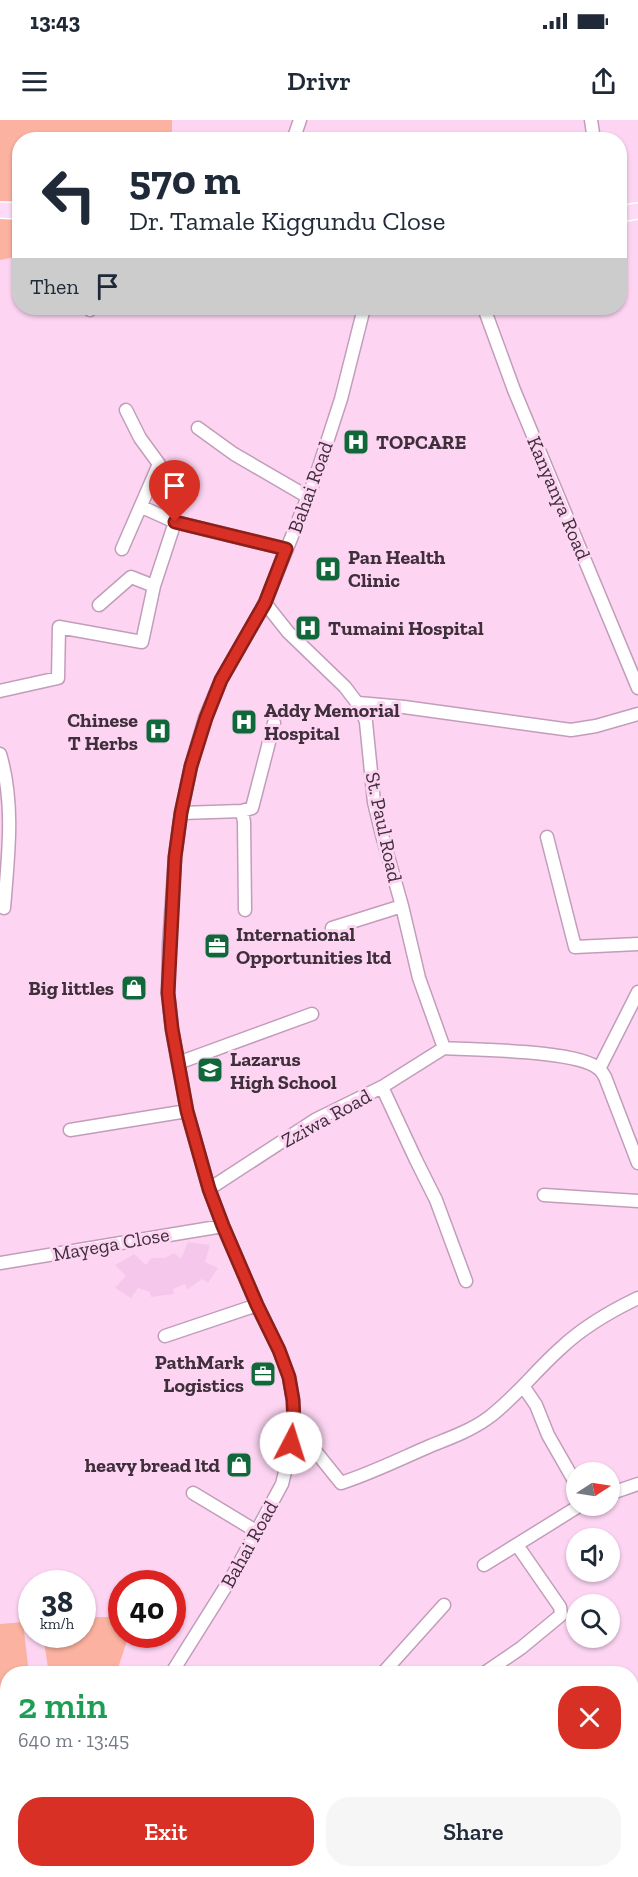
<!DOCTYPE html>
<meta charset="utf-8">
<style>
:root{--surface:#fff;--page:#f6f6f7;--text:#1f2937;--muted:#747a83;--accent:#d93025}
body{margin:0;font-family:"Zilla Slab",serif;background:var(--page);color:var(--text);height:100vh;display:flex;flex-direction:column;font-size:22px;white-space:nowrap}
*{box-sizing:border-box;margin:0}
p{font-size:20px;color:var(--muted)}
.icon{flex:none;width:33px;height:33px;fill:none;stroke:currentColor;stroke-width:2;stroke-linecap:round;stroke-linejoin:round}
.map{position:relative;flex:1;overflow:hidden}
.panel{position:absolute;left:0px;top:1546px;width:639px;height:212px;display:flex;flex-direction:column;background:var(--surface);border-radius:24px 24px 0 0;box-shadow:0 2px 4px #0004}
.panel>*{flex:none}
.hud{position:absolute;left:12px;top:12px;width:615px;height:183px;border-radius:24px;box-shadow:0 2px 4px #0004;background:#fff;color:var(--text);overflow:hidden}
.needle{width:39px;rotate:78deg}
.fabs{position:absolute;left:566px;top:1342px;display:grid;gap:12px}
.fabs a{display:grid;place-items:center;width:54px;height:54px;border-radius:50%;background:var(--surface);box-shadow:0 2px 4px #0004;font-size:30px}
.speed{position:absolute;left:18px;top:1450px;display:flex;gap:12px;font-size:30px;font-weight:700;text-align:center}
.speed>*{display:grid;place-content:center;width:78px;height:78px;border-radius:50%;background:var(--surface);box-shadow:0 2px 4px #0004;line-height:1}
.speed small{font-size:15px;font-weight:400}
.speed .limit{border:9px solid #d22;background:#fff;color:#111}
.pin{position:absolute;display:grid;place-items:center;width:51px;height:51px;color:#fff;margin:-62px -26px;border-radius:50% 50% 50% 0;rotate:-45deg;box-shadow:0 0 6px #0007}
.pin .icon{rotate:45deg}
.me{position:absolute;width:66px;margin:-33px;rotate:5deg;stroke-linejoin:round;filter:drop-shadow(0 0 4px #0008)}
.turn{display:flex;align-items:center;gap:21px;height:126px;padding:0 18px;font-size:27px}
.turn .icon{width:78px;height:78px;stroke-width:2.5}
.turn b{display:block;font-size:42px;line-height:51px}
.then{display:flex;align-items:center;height:57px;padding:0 18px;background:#0003;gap:12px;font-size:22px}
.round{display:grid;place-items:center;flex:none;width:63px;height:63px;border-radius:24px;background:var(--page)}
.overview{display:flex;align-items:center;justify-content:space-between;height:102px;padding:0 18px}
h1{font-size:36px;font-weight:600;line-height:45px;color:#1e9e55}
.button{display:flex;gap:12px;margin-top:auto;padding:12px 18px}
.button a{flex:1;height:69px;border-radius:24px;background:var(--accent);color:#fff;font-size:24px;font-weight:600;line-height:69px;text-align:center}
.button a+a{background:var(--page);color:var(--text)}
.status{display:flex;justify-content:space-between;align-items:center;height:42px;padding:0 30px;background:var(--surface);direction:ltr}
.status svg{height:16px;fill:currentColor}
header{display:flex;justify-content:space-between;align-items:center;height:78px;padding:0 18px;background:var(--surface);font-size:27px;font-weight:600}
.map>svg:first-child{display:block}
.built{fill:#f5c8eb}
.green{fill:#fcb2a0}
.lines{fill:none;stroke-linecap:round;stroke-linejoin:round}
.minor-casing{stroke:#c29dba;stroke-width:15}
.major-casing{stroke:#fff;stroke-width:18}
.minor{stroke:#fff;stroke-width:12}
.major{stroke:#fddaf5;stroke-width:15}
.route-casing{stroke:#8d1f18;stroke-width:15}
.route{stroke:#d93025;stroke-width:10}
.labels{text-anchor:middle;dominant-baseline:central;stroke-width:6;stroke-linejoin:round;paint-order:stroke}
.poi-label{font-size:20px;font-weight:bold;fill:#3e2f3a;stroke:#fdd5f3;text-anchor:start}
.street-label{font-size:20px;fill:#3e2f3a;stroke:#fdd5f3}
</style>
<div class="status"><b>13:43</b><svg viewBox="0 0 49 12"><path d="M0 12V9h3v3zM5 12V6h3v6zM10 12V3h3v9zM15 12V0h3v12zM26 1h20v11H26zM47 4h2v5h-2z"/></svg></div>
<header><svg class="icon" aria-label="menu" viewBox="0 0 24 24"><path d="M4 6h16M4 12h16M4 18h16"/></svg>Drivr<svg class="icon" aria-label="share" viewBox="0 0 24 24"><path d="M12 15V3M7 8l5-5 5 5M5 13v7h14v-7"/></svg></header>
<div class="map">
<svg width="638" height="1757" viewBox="0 0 638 1757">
<rect width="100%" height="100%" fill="#fdd5f3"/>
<!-- built -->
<path class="built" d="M188 1122 210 1125 205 1142 218 1148 208 1163 202 1159 187 1170 185 1164 173 1169 174 1174 151 1177 150 1172 138 1168 131 1178 115 1168 126 1156 115 1145 134 1134 146 1145 151 1138H164L174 1133 181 1139Z"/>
<!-- green -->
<path class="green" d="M0 0H172V19L20 20 19 136 0 140Z
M83 1497H121L122 1515H129L116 1554H49L43 1515H82Z
M23 1502 29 1554H8L7 1599 0 1600V1504Z"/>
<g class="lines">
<!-- minor casing -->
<g class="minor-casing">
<path id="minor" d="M591 0 594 20
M293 20 300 0
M89 188 90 190
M484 188 514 270 638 568
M198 308 234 334 308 377
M142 387 175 402 286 429
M122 429 159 344 140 318 126 290
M265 483 288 512 345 567 361 588 366 602 374 682 382 715 402 786 419 858 444 928
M99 485 131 457 154 466
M0 571 58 558 59 507 142 522 154 466 175 402
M358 583 404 587 571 610 596 606 638 594
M0 634C15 684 8 737 4 788
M242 691 252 688 274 603
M181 693 242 691 244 702 245 790
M547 717 575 827 638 824
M332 808 402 786
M444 928C474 930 579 930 599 949 602 951 603 954 605 957L638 1043
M178 943 312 894
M599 949 638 872
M382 967 416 1040 436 1080 466 1161
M70 1010 187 991
M209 1069 315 1000 382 967 444 928
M544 1075 638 1081
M0 1143 223 1106
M165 1216 257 1185
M523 1266 536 1285 548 1315 576 1364
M291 1323 305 1325 316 1332 341 1363C372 1353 400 1339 430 1326 450 1318 470 1311 488 1298 515 1278 536 1250 561 1228 583 1207 611 1191 638 1178
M193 1373 256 1411
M609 1374 638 1364
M484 1445 579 1386
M171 1554 233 1455 282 1364 290 1332 294 1303 293 1280 289 1257 279 1230 257 1185 223 1106 209 1069 187 991 172 910 168 873 169 824 175 737 181 693 191 646 205 598 221 560 265 483 315 359 341 279 364 188
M382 1554 444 1485
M483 1554 521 1528 561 1495 560 1487 517 1425
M632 1598 638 1588
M632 1676H638
M0 1684 8 1685
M78 1750 80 1757
M272 1750 282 1757
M51 1757 54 1750"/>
</g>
<!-- major casing -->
<g class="major-casing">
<path id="major" d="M0 90 20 91
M620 94 638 91"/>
</g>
<!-- minor -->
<use href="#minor" class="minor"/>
<!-- major -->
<use href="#major" class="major"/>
</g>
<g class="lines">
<!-- route casing -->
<g class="route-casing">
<path id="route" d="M175 402 286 429 265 483 221 560 206 598 191 646 181 693 175 737 168 873 172 909 187 991 209 1069 223 1106 257 1185 279 1230 289 1257 293 1280 294 1302 291 1323"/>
</g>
<!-- route -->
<use href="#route" class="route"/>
</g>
<!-- icons -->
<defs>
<g id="hospital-square" transform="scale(1.35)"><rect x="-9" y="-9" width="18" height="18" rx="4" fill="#10683a" stroke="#fdd5f3"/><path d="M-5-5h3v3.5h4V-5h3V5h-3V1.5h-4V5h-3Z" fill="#fff"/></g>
<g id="office-square" transform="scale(1.35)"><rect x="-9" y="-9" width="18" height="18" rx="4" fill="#10683a" stroke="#fdd5f3"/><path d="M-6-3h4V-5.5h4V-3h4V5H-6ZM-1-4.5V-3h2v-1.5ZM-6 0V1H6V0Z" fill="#fff"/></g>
<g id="shop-square" transform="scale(1.35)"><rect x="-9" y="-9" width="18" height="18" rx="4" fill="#10683a" stroke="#fdd5f3"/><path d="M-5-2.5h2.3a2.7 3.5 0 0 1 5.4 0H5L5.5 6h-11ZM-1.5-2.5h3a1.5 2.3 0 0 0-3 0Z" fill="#fff"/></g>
<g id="school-square" transform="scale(1.35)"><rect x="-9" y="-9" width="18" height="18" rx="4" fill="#10683a" stroke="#fdd5f3"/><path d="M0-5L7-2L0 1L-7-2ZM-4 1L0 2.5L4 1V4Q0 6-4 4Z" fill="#fff"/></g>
</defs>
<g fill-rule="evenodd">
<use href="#hospital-square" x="356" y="322"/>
<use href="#hospital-square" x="328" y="449"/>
<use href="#hospital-square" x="308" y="508"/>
<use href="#hospital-square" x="244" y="602"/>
<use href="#hospital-square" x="158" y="611"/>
<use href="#office-square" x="217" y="826"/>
<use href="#shop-square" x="134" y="868"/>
<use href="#school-square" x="210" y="950"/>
<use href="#office-square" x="263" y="1254"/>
<use href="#shop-square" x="239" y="1345"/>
</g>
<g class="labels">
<!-- poi labels -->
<g class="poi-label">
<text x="376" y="322">TOPCARE</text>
<text x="348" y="437">Pan Health<tspan x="348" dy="23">Clinic</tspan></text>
<text x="328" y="508">Tumaini Hospital</text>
<text x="264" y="590">Addy Memorial<tspan x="264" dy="23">Hospital</tspan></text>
<text x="138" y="600" text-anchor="end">Chinese<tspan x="138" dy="23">T Herbs</tspan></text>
<text x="236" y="814">International<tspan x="236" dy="23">Opportunities ltd</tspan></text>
<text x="114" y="868" text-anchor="end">Big littles</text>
<text x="230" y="939">Lazarus<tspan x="230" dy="23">High School</tspan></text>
<text x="244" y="1242" text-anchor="end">PathMark<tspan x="244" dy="23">Logistics</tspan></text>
<text x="220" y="1345" text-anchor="end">heavy bread ltd</text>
</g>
<!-- street labels -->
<g class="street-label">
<text transform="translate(310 367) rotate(-70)">Bahai Road</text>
<text transform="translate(559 378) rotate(67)">Kanyanya Road</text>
<text transform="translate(384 707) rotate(78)">St. Paul Road</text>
<text transform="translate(326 998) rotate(-29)">Zziwa Road</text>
<text transform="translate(111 1124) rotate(-10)">Mayega Close</text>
<text transform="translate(249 1424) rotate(-61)">Bahai Road</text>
</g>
</g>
</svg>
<div class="fabs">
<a><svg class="needle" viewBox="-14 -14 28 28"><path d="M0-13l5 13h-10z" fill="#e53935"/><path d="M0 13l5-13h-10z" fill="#747a83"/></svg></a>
<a><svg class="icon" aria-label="sound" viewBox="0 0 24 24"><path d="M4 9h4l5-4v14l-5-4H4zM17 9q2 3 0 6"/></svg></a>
<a><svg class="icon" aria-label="search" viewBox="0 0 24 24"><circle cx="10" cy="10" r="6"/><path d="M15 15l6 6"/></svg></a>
</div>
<div class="speed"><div>38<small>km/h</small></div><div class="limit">40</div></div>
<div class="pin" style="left:175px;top:402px;background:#d93025"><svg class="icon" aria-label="arrive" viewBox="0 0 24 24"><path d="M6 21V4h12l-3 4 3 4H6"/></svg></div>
<svg class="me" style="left:291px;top:1323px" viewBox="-20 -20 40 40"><circle r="19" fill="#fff"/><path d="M0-13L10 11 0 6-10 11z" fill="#d93025"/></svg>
<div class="hud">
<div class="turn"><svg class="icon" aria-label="left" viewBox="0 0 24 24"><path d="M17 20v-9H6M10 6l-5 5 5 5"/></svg><div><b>570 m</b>Dr. Tamale Kiggundu Close</div></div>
<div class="then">Then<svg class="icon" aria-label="arrive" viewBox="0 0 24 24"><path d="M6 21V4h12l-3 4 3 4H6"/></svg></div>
</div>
<section class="panel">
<div class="overview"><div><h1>2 min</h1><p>640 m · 13:45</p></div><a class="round" style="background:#d93025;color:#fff"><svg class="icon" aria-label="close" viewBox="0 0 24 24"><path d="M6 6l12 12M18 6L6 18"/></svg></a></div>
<div class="button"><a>Exit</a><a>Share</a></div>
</section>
</div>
